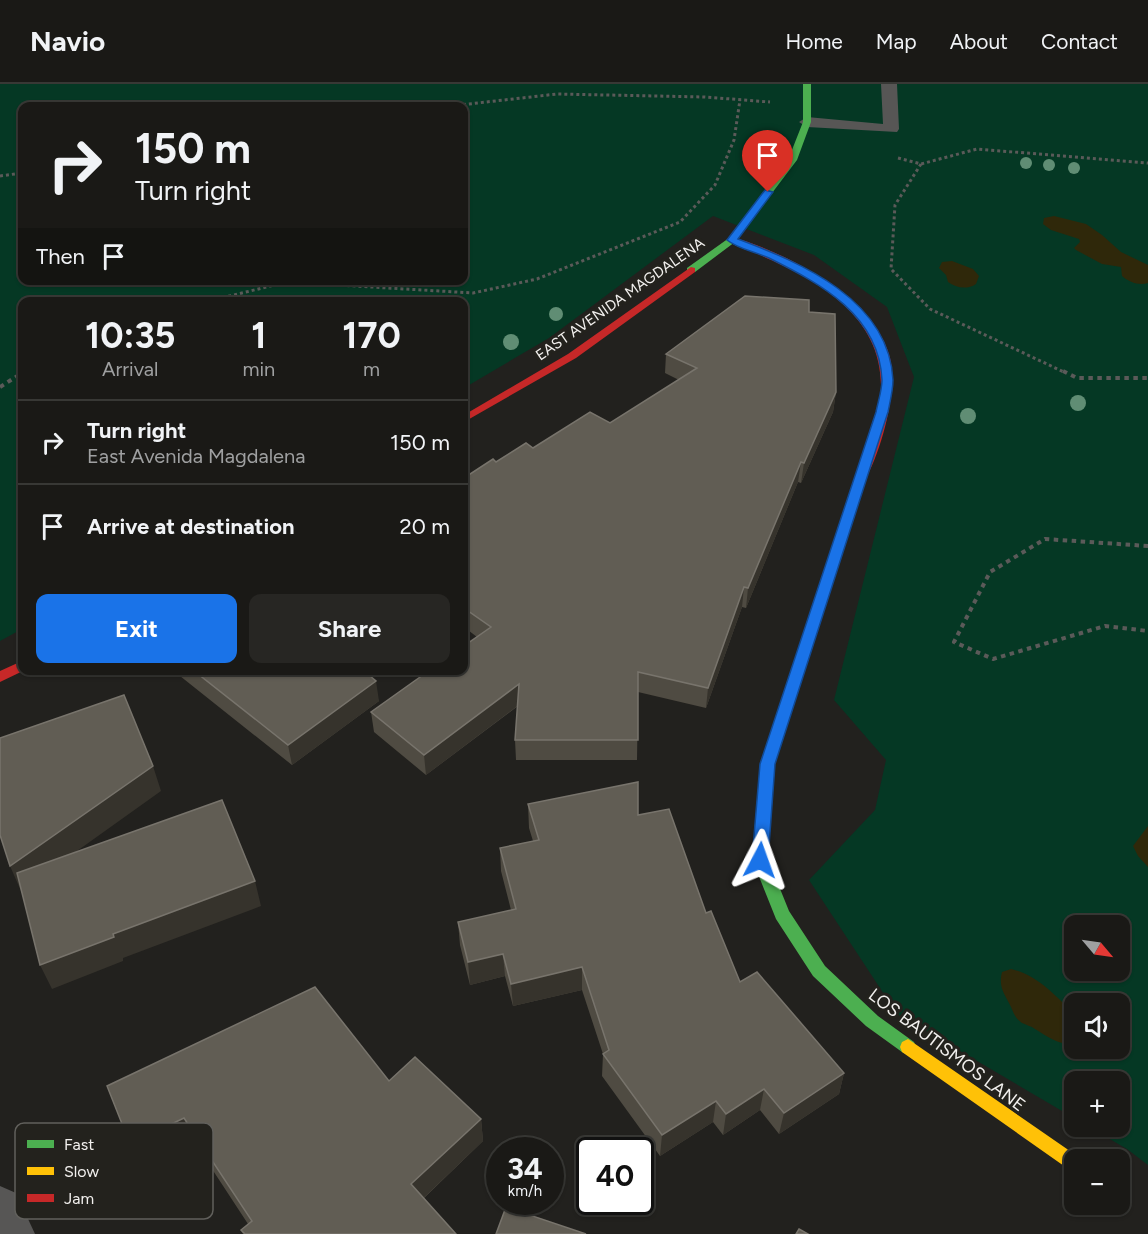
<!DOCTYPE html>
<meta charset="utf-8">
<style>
:root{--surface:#1a1916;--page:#272623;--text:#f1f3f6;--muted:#9fa0a1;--line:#383835;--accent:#1a73e8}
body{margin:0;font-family:Figtree,sans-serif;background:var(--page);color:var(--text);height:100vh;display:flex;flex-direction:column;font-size:22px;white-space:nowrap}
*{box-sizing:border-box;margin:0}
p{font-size:20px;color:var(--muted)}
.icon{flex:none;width:33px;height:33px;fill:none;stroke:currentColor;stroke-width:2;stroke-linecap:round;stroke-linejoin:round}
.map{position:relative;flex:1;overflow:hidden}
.drawer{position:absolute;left:18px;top:213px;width:450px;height:378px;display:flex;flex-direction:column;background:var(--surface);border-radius:12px;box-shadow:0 2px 4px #0004,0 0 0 2px var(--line)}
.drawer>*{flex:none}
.hud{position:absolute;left:18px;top:18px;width:450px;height:183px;border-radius:12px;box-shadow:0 2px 4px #0004,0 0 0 2px var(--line);background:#1a1916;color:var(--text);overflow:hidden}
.needle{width:39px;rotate:119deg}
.tools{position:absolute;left:1064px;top:831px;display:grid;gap:12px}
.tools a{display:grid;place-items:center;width:66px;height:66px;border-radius:12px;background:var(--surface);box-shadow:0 2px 4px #0004,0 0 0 2px var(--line);font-size:30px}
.speed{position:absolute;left:486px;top:1053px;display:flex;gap:12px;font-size:30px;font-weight:700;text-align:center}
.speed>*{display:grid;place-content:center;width:78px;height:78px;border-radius:50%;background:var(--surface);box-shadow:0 2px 4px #0004,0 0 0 2px var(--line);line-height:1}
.speed small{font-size:15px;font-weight:400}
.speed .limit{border:3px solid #111;border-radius:9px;background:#fff;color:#111}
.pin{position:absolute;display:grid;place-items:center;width:51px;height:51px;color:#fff;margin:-62px -26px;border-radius:50% 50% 50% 0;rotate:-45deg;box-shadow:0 0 6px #0007}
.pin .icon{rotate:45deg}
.me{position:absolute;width:66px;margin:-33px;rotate:4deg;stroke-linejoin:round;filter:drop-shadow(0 0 4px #0008)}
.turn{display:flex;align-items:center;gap:21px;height:126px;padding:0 18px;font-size:27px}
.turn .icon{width:78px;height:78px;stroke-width:2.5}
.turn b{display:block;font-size:42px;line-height:51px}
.then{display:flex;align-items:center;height:57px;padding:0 18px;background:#0003;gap:12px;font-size:22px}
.eta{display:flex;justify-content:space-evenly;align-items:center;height:102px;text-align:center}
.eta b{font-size:36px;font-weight:700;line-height:42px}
.action{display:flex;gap:12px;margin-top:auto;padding:12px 18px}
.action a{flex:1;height:69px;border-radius:12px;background:var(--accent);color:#fff;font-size:24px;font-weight:700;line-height:69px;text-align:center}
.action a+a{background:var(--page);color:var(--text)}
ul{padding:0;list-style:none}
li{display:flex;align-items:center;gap:18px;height:84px;padding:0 18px;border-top:2px solid var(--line)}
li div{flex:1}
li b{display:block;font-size:22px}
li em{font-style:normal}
header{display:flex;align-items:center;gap:36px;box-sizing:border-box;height:84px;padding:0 30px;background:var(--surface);border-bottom:2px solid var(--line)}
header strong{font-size:28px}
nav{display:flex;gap:33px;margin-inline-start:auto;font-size:21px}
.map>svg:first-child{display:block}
.green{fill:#053824;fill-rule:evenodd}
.sand{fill:#2f280a}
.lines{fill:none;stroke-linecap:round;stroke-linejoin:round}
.path-far1{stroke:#5b5a59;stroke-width:3;stroke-dasharray:3 3;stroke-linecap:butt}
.path{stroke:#5b5a59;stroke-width:4;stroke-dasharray:4.5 4.5;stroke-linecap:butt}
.lane{fill:#575655;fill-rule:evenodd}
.street{fill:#575655;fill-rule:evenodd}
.fast{fill:#4caf50;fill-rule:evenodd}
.slow{fill:#ffc107;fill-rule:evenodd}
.jam{fill:#c62828;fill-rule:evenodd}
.tree{fill:#608d74}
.wall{fill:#4f4b42}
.shaded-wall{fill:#36332c}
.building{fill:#615d54;stroke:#78746c;stroke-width:1.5}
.route{fill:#1a73e8;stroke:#114b97;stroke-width:1.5}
.labels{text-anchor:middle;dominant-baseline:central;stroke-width:6;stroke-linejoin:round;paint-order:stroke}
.far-street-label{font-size:15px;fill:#f2f0ee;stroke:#23221d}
.street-label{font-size:18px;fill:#f2f0ee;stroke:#23221d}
.key{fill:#23221d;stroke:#61605c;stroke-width:1.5}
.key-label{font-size:16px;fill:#f2f0ee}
</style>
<header>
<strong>Navio</strong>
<nav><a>Home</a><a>Map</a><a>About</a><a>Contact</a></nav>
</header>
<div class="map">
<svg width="1148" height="1150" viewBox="0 0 1148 1150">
<rect width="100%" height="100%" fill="#22211e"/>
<!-- green -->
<path class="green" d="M0 0H1148V1081L1127 1065 1089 1043 1119 1042V998H1074V1034L897 930 809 796 875 726 886 676 834 616 914 293 887 223 814 171 713 132 549 254 464 304V218H22V545L0 557ZM22 22H464V196H22ZM1074 842H1119V886H1074ZM1074 920H1119V964H1074Z"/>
<!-- sand -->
<path class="sand" d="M1054 132 1086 140 1102 151 1121 168 1148 181V199C1139 202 1129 198 1122 192L1121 183 1102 180 1076 166 1074 164 1080 158 1079 155 1051 146 1043 140 1044 134Z
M952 177 973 185 979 192 976 200C967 206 956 204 948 198L946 191 939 184 942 178Z
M1148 742V783L1138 772 1133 762Z
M1011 885C1037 891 1056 912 1074 930V960C1058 961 1048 953 1035 945 1031 942 1026 941 1022 939 1015 934 1014 930 1011 923 1005 910 998 904 1002 888Z"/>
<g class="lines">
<!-- path-far1 -->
<path class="path-far1" d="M451 22 557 10 705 13 770 18
M898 74 921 80 977 65 1148 79
M921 80 895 121 891 185 930 225 1066 289
M0 92 22 89
M205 218 287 198 473 209 537 195 680 138 715 101 734 56 740 16"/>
<!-- path -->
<path class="path" d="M1063 287 1077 294H1148
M0 303 22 289
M1148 462 1045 455 990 488 954 558 993 575 1105 542 1148 547"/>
<!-- lane -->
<path class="lane" d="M881 0H897L899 45 897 48 807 43 799 38 807 33 883 40Z"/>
<!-- street -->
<path class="street" d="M0 1102 16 1109 35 1150H0Z"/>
<!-- fast -->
<path class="fast" d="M803 0H811V38L797 76 735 158 695 188H687V184L729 154 788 76 803 38Z
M767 675 772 677 774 681 768 775 789 827 825 882 878 932 914 958 916 963 914 968 908 971 902 968 866 942 813 892 776 835 752 775 760 681 762 677Z"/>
<!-- slow -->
<path class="slow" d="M860 391 866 395 774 681 772 685H762L760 681 854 395Z
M908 955 1080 1074 1081 1076H1074V1089L902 968 900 963 902 958Z"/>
<!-- jam -->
<path class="jam" d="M732 153C786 168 876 215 890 274 898 308 881 368 864 398L860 399 854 395C865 366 881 334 881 303 882 219 794 185 729 158V154Z
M691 183 695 184V188L576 274 464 338V331L568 270Z
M22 577V586H25L0 598V587Z"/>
</g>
<!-- trees -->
<g class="tree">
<circle cx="1026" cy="79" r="6"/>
<circle cx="1049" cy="81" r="6"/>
<circle cx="1074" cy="84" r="6"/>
<circle cx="556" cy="230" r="7"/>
<circle cx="511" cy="258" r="8"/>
<circle cx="1078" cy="319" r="8"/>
<circle cx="968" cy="332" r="8"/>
</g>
<!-- wall -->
<path class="wall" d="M809 228 836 308 833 328 801 399 798 398 746 524 742 523 706 624 638 608 637 676H516L515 656 518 622 426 691 374 648 371 628 477 553 464 543V394L496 378 533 364 610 339 679 296 665 289 666 270Z
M174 586H363L379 617 292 681 175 588Z
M528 720 638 731 706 829 740 898 844 989 839 1010 779 1050 760 1026 723 1051 713 1038 660 1072 602 992 603 970 582 906 513 922 505 892 470 901 460 861 458 838 511 826 501 787 500 764 533 757 529 744Z
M389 997 481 1035 483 1057 424 1114 456 1150H243L241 1146 248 1140 193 1056 140 1082 130 1060 107 1002Z"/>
<!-- shaded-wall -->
<path class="shaded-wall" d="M836 308 833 328 801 399 804 379Z
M801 378 798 398 746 524 748 504Z
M744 503 742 523 706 624 708 604Z
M376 597 379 617 292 681 288 661Z
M519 600 520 620 426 691 424 671Z
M153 682 161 707 21 807 10 782Z
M255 797 261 822 123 874V877L52 905 40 881 113 850Z
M503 870 505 892 470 901 468 878Z
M582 883V906L513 922 511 900Z
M844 989 839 1010 779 1050 784 1029Z
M764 1005 760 1026 723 1051 726 1030Z
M716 1017 713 1038 660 1072 662 1051Z
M184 1034 193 1056 140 1082 130 1060Z
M481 1035 483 1057 415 1122 411 1100Z"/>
<!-- building -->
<path class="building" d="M745 212 809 216V228L835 230 836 308 804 379 801 378 748 504 744 503 708 604 638 588V656H515L519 600 424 671 371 628 430 586H464V562L491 543 464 524V394L493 375 496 378 526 359 533 364 590 328 610 339 697 284 666 270Z
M193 586H363L376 597 288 661Z
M124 611 153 682 10 782 0 751V654Z
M638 698V731L669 725 706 829 711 827 740 898 757 888 844 989 784 1029 764 1005 726 1030 716 1017 662 1051 603 970 609 966 582 883 511 900 503 870 468 878 458 838 516 825 500 764 539 756 528 720Z
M222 716 255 797 113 850 114 853 40 881 17 789Z
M315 903 389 997 415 973 481 1035 411 1100 456 1150H245L241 1146 252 1137 184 1034 130 1060 107 1002Z
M506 1123 586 1150H496Z
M799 1145 808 1150H796Z"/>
<!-- route -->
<path class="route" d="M765 106 773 108 738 155C802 179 889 216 893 296 893 306 890 318 888 328L775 680 768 776 766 780 760 782 755 780 752 776 760 680 876 328C878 318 882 306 882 296 879 231 821 200 769 174 756 168 738 165 727 156Z"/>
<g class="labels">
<!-- far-street labels -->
<g class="far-street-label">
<text transform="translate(620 215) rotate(-35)">EAST AVENIDA MAGDALENA</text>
</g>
<!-- street labels -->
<g class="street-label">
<text transform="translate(947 966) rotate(37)">LOS BAUTISMOS LANE</text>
</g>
</g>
<!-- legend -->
<rect x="15" y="1039" width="198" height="96" rx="9" class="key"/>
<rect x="27" y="1056" width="27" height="8" fill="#4caf50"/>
<rect x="27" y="1083" width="27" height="8" fill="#ffc107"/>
<rect x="27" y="1110" width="27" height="8" fill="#c62828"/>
<g class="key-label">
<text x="64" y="1066">Fast</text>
<text x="64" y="1093">Slow</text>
<text x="64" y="1120">Jam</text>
</g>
</svg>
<div class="tools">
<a><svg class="needle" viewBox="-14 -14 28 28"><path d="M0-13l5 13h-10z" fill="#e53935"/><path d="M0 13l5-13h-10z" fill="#9fa0a1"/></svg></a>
<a><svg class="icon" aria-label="sound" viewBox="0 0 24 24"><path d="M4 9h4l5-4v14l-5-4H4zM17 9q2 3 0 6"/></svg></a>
<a>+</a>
<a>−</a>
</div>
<div class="speed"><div>34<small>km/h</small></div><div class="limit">40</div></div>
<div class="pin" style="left:768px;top:108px;background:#d93025"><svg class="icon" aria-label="arrive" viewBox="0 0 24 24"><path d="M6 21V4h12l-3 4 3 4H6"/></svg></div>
<svg class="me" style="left:760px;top:776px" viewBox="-20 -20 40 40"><path d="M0-17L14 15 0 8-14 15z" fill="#1a73e8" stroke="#fff" stroke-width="4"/></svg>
<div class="hud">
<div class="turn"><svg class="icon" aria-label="right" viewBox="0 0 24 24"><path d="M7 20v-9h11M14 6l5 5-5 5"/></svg><div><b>150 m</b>Turn right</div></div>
<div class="then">Then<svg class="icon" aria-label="arrive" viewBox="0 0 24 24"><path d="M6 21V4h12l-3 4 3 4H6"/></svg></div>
</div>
<section class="drawer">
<div class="eta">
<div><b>10:35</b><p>Arrival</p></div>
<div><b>1</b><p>min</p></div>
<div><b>170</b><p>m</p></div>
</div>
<ul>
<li><svg class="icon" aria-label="right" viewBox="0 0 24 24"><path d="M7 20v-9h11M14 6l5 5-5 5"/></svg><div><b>Turn right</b><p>East Avenida Magdalena</p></div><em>150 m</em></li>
<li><svg class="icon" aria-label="arrive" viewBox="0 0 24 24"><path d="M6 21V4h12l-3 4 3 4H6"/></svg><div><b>Arrive at destination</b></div><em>20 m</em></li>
</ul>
<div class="action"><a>Exit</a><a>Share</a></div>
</section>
</div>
